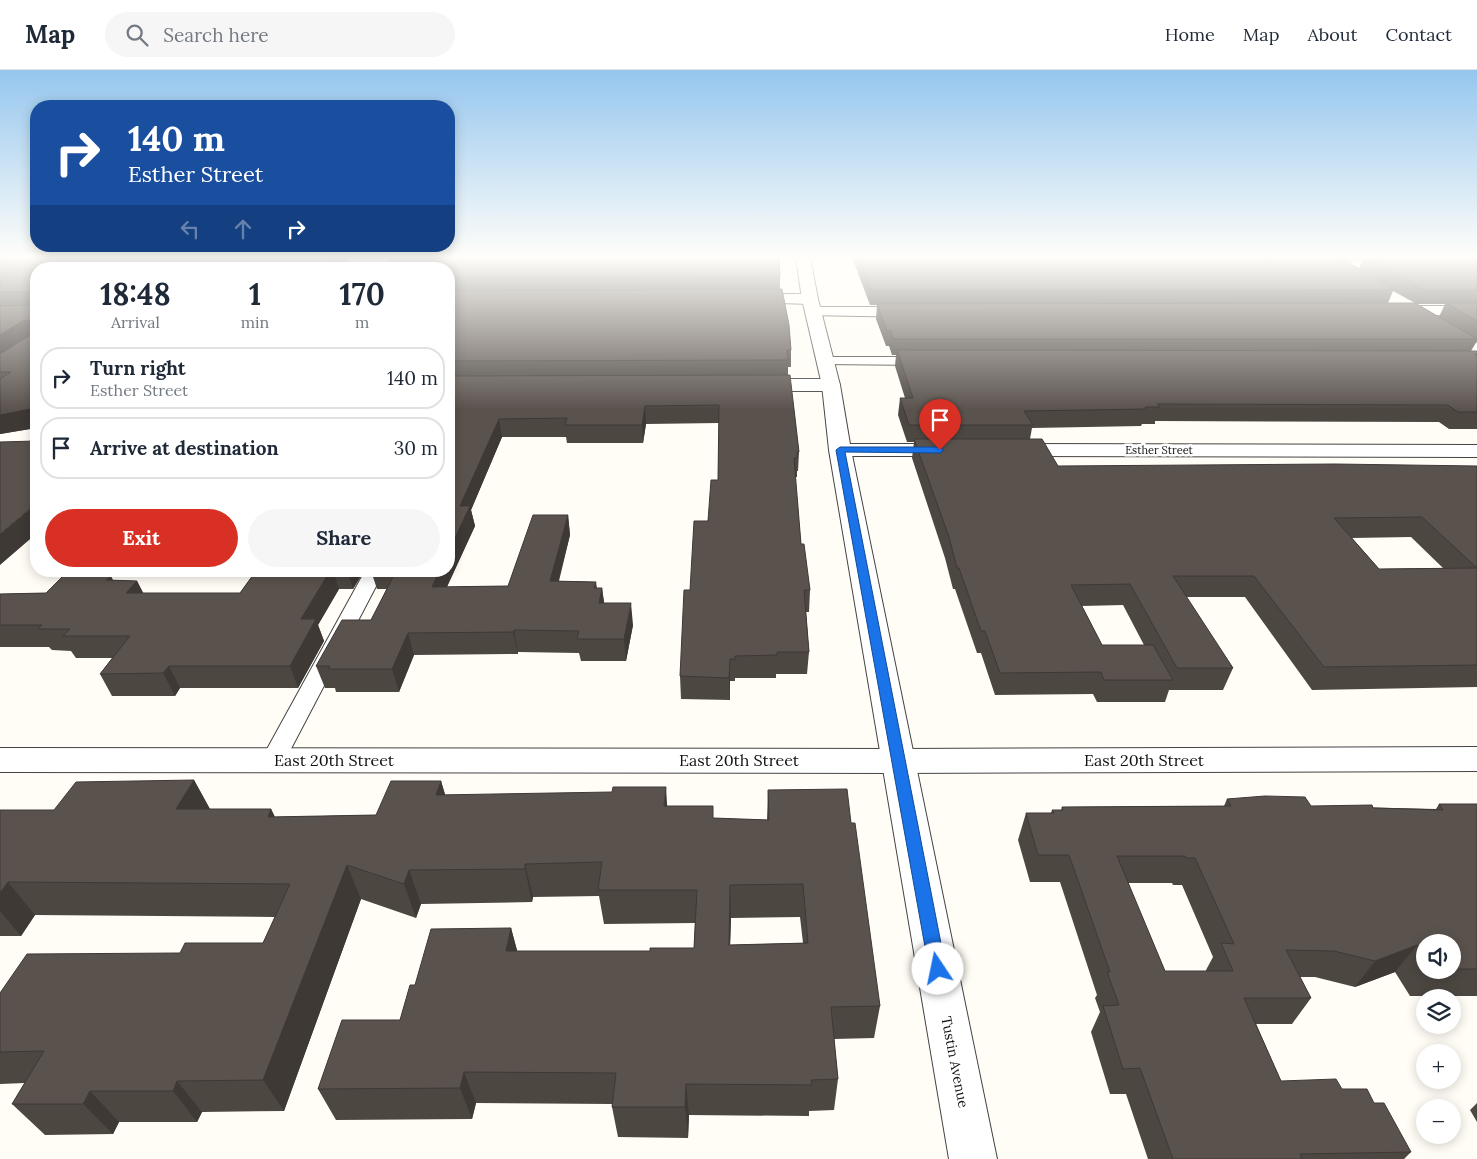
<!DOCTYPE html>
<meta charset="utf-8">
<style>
:root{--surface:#fff;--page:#f6f6f7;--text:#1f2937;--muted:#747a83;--line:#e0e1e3;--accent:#d93025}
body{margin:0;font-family:Lora,serif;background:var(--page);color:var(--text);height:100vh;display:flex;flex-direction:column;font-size:19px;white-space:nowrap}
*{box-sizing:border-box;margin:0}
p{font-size:16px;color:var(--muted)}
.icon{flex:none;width:28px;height:28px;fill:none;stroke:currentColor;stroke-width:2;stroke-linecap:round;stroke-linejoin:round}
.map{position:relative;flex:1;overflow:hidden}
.panel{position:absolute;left:30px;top:192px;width:425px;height:315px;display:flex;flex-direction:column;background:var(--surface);border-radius:20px;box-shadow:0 2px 12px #0003}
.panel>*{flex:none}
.top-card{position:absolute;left:30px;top:30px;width:425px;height:152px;border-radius:20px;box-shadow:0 2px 12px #0003;background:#1a4fa0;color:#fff;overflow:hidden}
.fabs{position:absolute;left:1416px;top:864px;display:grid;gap:10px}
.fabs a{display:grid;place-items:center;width:45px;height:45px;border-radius:50%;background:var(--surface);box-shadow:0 2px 12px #0003;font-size:25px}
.pin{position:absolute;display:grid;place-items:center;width:42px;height:42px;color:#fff;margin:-51px -21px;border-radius:50% 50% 50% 0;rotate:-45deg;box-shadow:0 0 5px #0007}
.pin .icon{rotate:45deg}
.me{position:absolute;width:55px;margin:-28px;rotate:349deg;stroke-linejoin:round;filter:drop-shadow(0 0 4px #0008)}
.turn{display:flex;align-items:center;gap:18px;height:105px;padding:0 15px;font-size:22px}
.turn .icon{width:65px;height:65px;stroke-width:2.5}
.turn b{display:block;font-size:35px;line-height:42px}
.lanes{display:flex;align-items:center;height:48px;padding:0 15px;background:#0003;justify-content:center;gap:25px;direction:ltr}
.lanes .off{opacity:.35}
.eta{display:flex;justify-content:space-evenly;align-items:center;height:85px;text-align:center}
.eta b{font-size:30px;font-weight:700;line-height:35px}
.button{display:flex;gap:10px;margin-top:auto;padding:10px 15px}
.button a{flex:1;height:58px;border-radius:30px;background:var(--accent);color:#fff;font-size:20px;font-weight:700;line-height:58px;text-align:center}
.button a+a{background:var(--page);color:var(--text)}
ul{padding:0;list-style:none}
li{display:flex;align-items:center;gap:15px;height:62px;margin:0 10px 8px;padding:0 5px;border:2px solid var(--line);border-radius:20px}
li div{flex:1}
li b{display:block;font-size:19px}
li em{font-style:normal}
header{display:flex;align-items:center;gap:30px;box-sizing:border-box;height:70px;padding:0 25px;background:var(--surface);border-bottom:1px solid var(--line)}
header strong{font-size:24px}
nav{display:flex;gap:28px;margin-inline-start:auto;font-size:18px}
.search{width:350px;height:45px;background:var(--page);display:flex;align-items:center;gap:12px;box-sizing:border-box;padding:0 18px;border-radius:28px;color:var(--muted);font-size:19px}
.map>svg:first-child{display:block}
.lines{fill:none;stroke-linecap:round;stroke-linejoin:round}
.service-casing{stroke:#444;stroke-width:2}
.minor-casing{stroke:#444;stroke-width:2}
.tertiary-casing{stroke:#444;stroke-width:2}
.service{fill:#fff;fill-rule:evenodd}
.minor{fill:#fff;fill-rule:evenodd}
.tertiary{fill:#fff;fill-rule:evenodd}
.wall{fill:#4d4742;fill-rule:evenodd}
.shaded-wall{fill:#3f3936}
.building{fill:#5a524d;stroke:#3f3936;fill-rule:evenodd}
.route{fill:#1a73e8;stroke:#114b97}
.labels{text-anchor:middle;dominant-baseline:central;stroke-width:5;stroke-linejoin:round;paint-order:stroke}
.far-street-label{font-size:11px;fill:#111;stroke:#fff}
.street-label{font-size:14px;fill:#111;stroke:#fff}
.near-street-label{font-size:16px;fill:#111;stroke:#fff}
</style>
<header>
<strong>Map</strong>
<div class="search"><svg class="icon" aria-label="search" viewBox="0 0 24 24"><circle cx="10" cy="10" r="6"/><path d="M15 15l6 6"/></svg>Search here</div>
<nav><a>Home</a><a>Map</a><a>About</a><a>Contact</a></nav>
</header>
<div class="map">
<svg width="1477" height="1089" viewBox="0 0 1477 1089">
<rect width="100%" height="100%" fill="#fffdf5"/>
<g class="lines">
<!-- service casing -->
<g class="service-casing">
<path id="service" d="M1336 192H1386L1391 195 1386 198 1332 197 1331 195 1332 193Z
M826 287H923L929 291 923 295 821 294 820 291 821 288Z
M365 501H384L282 696 273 699 264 696 261 690Z"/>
</g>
<!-- minor casing -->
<g class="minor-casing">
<path id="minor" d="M747 224H810L815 226 818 229 815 232 810 234 742 232 739 229 742 226Z
M1391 236H1477V246L1385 244 1383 241 1385 238Z
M814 237H913L919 239 921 242 919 245 913 247 808 245 806 242 808 239Z
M1440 253 1477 273V285L1471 284 1434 262 1432 258 1434 254Z
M753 309H831L838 311 840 315 838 319 831 321H753L746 319 744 315 746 311Z
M840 374H951L958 376 962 380 958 384 951 386H840L833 384 829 380 833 376Z
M1011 374 1477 375V387L1011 386 1004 384 1000 380 1004 376Z
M1477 677V701L898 703 0 702V678L898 679Z"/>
</g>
<!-- tertiary casing -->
<g class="tertiary-casing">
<path id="tertiary" d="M796 187H810L818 229 840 315 851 380 997 1089H949L829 380 822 315 802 229Z"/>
</g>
<!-- service -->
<use href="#service" class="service"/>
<!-- minor -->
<use href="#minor" class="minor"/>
<!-- tertiary -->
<use href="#tertiary" class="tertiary"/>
</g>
<!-- wall -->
<path class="wall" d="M0 187H352L339 199H36V358L0 364Z
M852 187H1477V271L1471 281H1477V359H1449L1439 352 1155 351V354H1142L1141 356 1032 358 1030 369 1058 396H1477V617L1312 620 1245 527H1186L1233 598 1223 620H1169L1165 632H1097L1093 624 995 625 981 583H977L955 519H953L945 488 912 388 914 372H907L898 345 900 328H905L895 296 896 285H892L889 276H886L876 249 877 235H870ZM1344 190H1362L1359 199ZM1393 221 1415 233H1388ZM1417 234H1445L1439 247ZM1411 467 1443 498 1379 499 1352 468ZM1123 535 1144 575H1102L1082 536Z
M449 199 780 207V219L791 280V297H788V305L799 382 798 401H797V407H795L801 474 810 520 809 542H806L809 582 807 604H776V608H735V611H730V630L681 629 680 606 690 520 718 410 719 353 646 354 643 373H567L566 367H502L471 440 475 456 447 517 508 516 568 445 570 465 559 511 596 512 597 518H602L604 533 633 555 626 591H581L579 583 518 582V584L414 585 399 622H336L335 618H325L316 596 371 550 387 519H377L371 501H449Z
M256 501H364L353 519H339L318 555 324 571 298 618H180L175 626H112L100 604 112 588H76L71 581 52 580 49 577H0V524L46 523 113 510 137 511 143 523H240Z
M194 710 210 739H271L275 747 376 745 441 711 445 725 667 736H713V748L767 750 768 720 851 753 880 936 874 968 834 969 838 1009 834 1040 809 1041V1046L689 1045 688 1068 618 1067 612 1037V1034L476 1033 472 1049 336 1050 318 1019 400 950 415 915 511 858 517 881H650L694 878 695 853 604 854 599 826 533 827 532 832 421 834 416 848 361 829 284 1041 202 1042 197 1052H119L113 1064 45 1065 12 1034 25 1013 0 1014V923L180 883 263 873 275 847 35 845 21 866H0V740H54ZM800 847 803 873 730 875 731 848Z
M1227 729 1311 736 1436 739 1439 734H1477V926H1410L1395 902 1355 917 1315 907H1300L1311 928 1292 954H1256L1281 1011 1342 1019 1374 1033 1411 1082 1404 1089H1148L1126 1024H1110L1091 962 1100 942 1095 928 1097 925 1060 812H1030L1018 770 1026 743H1051L1052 740H1061L1062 737 1224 736ZM1128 813H1172L1173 815H1182L1213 887 1206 900V901H1165ZM1425 872H1452V900H1425Z
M1477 1033V1052L1470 1040Z"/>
<!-- shaded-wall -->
<path class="shaded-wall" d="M333 187H352L339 199H319Z
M30 250 36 264 0 286V265L22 251Z
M645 336 646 354 643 373 642 355Z
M36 338V358L0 364V345Z
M499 349 502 367 471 440 475 456 437 538 432 517 439 501H449V481L460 436Z
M36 434V464L0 495V464Z
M568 445 570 465 553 532 550 511Z
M330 501H333L339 519 318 555 324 571 298 618 290 596 301 549Z
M347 501H364L353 519Z
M111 506 122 528 106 510Z
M137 511 148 532 126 523Z
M602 518 605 539 599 533Z
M631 533 633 555 626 591 624 569Z
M514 560 518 582V584L513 562Z
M408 563 414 585 399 622 392 599Z
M730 589V630L729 608Z
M169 596 180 618 175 626 163 603Z
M194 710 212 743 176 739Z
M441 711 451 744 436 725Z
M666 717 668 750 664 736Z
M271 739 287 773 268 747Z
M525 794 533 827 532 832 525 799Z
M347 795 361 829 284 1041 263 1010Z
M409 800 421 834 416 848 404 814Z
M8 812 35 845 21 866 0 841V823Z
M730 815 731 848 729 908V875Z
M511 858 520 891 506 881Z
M1417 875 1395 902 1355 917 1375 891Z
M464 1002 476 1033 472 1049 460 1018Z
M177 1011 202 1042 197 1052 173 1021Z
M686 1014 689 1045 688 1068 685 1037Z
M90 1021 119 1052 113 1064 83 1034Z"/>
<!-- building -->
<path class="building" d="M0 187H333L319 199H36V338L0 345V309L11 302H0V284L29 266 30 250 22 251 0 265V236L30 235 31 224 29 222H0Z
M392 187H779L780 207 449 208V199H382Z
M858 187H1340L1394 220 872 221Z
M1365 187H1477V220H1423Z
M782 219 789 255 791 280H787L788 290 449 291V221Z
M1415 233 1477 269H893L891 261H887L877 234Z
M1446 233H1477V251Z
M897 280 1477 281V284H1474L1477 286V342H1458L1448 335 1157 334 1160 337H1145L1146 339 1024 341 1033 355H909L900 328H913Z
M790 305 799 382H797V388H794L801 474H804L810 520H804L809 582H777V585L735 586V589H730L729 608 680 606 684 520H690L694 451H708L711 410H718L719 335 645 336 642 355H565L567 348 499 349 460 436H470L449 481V306Z
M914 369H1042L1058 396 1335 394 1477 396V498L1422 447 1334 448 1379 499 1477 498V595L1324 597 1254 506H1173L1233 598H1177L1130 514 1071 515 1102 575H1153L1173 610H1104L1101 602 1000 603 985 561H981L959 498H957L949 467Z
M36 371V434L0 464V372Z
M533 445H568L550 511 596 512 594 518H602L599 533H631L624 569H577L579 561 514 560 513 562 408 563 392 599H328L330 596H316L342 550H371L396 501H439L432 517 508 516Z
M256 501H330L301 549H316L290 596H169L163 603 100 604 130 566H63L70 559H38L42 555H0V524L46 523 63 506H111L106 510 137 511 126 523H240Z
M194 710 176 739H271L268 747 376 745 391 711H441L436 725 612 722 613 717H666L664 736H713V748L769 750 768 720 847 719 851 753H855L880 936 831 937 838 1009 811 1010 812 1015 686 1014 685 1037H612L616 1003 464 1002 460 1018 318 1019 342 950H400L410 915H415L431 859 511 858 506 881H650V878H694L697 820H598L602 792 525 794V799L409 800 404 814 347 795 263 1010 177 1011 173 1021H90L83 1034H12L44 981 0 982V923L27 884 180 883 185 873H263L290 814 8 812 0 823V740H54L76 712ZM803 814 808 873 729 875 730 815Z
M1265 726 1305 727 1311 736 1372 735 1373 738 1443 740 1439 734H1477V899H1452V872H1425V888L1417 875 1375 891 1334 881 1286 880 1311 928H1244L1281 1011 1336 1009 1342 1019H1367L1374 1033H1384L1411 1082 1300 1084 1302 1089H1173L1140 998 1123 999 1103 936 1119 935 1107 902H1110L1069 785H1038L1026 743H1054L1052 740H1063L1062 737 1231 736 1227 729ZM1117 786H1185L1186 788H1195L1234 874 1221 873 1233 901H1165Z"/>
<!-- sky -->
<linearGradient id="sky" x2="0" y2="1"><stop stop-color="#95c6ee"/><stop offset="0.55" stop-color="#fffefa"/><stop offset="1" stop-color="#fffefa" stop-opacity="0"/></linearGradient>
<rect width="1477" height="340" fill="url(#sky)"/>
<!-- route -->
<path class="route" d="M840 377H940L944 380 940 383 845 382 946 899 944 905 938 907 932 905 929 899 836 380Z"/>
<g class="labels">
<!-- far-street labels -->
<g class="far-street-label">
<text x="1159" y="380">Esther Street</text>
</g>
<!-- street labels -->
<g class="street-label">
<text transform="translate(955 992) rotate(79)">Tustin Avenue</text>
</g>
<!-- near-street labels -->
<g class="near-street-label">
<text x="334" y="690">East 20th Street</text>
<text x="739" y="690">East 20th Street</text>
<text x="1144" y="690">East 20th Street</text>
</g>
</g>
</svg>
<div class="fabs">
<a><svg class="icon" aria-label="sound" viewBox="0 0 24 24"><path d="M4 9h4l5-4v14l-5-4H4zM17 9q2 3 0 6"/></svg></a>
<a><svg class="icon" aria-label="layers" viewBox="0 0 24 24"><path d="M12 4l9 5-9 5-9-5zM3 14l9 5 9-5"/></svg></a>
<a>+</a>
<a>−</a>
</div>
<div class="pin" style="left:940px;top:380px;background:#d93025"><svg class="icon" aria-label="arrive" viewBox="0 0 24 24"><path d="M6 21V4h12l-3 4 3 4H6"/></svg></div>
<svg class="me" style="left:938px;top:899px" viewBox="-20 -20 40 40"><circle r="19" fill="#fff"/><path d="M0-13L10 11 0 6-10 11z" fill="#1a73e8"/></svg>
<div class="top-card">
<div class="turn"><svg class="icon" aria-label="right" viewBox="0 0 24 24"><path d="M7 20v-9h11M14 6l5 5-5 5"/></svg><div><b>140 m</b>Esther Street</div></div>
<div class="lanes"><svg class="icon off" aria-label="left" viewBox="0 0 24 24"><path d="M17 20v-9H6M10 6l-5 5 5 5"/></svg><svg class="icon off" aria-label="ahead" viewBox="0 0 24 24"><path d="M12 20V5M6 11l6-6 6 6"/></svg><svg class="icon" aria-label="right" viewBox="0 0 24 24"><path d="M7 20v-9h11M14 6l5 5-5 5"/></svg></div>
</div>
<section class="panel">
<div class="eta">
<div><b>18:48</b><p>Arrival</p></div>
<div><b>1</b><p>min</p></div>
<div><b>170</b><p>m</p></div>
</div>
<ul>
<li><svg class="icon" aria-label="right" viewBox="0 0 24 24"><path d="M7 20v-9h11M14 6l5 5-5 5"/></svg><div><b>Turn right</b><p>Esther Street</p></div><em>140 m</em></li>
<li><svg class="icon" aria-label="arrive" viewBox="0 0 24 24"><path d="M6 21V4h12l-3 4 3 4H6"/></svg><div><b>Arrive at destination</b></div><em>30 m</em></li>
</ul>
<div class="button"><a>Exit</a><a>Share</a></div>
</section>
</div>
